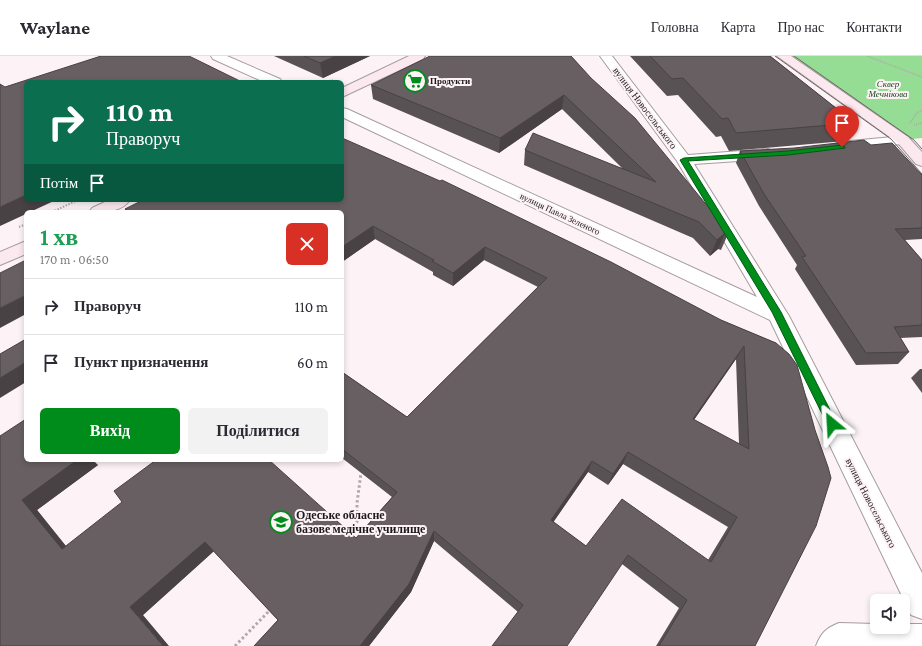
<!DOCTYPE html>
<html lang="uk">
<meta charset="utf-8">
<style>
:root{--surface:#fff;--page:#f2f2f3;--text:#2b2b33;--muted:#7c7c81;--line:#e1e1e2;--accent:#008c1b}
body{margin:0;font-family:"Crimson Pro",serif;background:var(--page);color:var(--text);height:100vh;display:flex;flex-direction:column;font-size:15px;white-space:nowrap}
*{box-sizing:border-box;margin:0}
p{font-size:13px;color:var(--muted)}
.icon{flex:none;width:22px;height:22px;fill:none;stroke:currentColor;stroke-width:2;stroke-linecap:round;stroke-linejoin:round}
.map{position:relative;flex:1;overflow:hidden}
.side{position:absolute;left:24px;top:154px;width:320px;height:252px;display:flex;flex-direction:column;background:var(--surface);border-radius:6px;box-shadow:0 2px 6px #0003}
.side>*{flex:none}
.top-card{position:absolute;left:24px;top:24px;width:320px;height:122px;border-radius:6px;box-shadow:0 2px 6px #0003;background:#0b6e4f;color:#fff;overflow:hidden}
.tools{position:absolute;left:870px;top:538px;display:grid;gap:8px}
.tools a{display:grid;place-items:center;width:40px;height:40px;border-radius:6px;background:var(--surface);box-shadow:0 2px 6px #0003;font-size:20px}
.pin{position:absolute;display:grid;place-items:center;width:34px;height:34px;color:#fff;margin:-41px -17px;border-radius:50% 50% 50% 0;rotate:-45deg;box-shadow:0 0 4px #0007}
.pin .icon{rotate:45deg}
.me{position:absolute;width:44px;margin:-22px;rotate:333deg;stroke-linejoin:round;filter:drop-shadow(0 0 3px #0008)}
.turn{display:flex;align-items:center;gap:14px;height:84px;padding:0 16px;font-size:18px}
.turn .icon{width:52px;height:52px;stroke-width:2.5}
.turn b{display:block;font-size:28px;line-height:34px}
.then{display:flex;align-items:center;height:38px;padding:0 16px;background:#0003;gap:8px;font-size:15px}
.round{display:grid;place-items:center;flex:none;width:42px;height:42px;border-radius:6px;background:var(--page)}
.overview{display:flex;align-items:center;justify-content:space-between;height:68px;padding:0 16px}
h1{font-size:24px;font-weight:600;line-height:30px;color:#1e9e55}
.cta{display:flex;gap:8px;margin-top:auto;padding:8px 16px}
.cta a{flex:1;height:46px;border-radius:6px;background:var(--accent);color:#fff;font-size:16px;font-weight:600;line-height:46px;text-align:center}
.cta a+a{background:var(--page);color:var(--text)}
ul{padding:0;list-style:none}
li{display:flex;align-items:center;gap:12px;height:56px;padding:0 16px;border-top:1px solid var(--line)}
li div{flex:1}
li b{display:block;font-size:15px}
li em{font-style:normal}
header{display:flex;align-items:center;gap:24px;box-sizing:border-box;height:56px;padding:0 20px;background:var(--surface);border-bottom:1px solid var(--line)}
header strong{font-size:19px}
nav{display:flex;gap:22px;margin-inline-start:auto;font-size:14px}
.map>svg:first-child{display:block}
.green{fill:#95dc94}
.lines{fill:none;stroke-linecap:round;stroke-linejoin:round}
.street-casing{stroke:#a59c9f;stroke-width:2}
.secondary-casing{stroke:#a59c9f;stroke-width:2}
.path-far2{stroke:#b0a9ab;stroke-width:1.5;stroke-dasharray:1 1;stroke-linecap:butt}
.path-far1{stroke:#b0a9ab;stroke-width:2;stroke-dasharray:1.5 1.5;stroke-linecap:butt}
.path{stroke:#b0a9ab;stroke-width:3;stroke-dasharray:2.5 2.5;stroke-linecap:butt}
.street{fill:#fff;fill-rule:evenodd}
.secondary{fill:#fce8ef;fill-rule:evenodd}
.tram{stroke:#6c6668;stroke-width:1}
.wall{fill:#595254;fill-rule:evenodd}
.shaded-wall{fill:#484245}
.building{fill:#675f62;stroke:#484245;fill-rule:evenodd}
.route{fill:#008c1b;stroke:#005b12}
.labels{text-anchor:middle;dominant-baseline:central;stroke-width:4;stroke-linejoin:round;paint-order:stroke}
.far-poi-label{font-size:9px;font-weight:bold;fill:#1d1a1b;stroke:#fdf3f6;text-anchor:start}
.far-park-label{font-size:9px;font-style:italic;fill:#134716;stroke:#fdf3f6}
.far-street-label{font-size:9px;fill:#1d1a1b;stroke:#fdf3f6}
.street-label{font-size:10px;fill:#1d1a1b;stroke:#fdf3f6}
.near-poi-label{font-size:12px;font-weight:bold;fill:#1d1a1b;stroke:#fdf3f6;text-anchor:start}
</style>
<header>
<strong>Waylane</strong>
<nav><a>Головна</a><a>Карта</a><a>Про нас</a><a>Контакти</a></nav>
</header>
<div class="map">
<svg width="922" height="590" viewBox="0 0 922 590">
<rect width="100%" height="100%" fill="#fdf3f6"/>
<!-- green -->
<path class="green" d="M783 0H922V82L903 84Z"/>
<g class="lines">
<!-- street casing -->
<g class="street-casing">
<path id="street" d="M211 0H227L280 23 282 26H264L213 3Z
M600 0H612L688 99 768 93 773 95 776 98 773 101 768 103 694 108 789 260 922 517V563L911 559 770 264 342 61V52L347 53 757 241 677 105Z
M903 80 908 81 910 84 908 87 840 96 835 94 832 91 835 88 840 86Z
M839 567 877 568V571H903V568H922V590H816C821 577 826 572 839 567Z"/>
</g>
<!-- secondary casing -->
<g class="secondary-casing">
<path id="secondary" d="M409 0H425L423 3 342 41V32Z
M777 0H791L908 81 922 96V110L916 108 898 87Z
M109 144H130C121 157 103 156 89 156L92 152Z
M26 185V198L0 209V196Z"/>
</g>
<!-- path-far2 -->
<path class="path-far2" d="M867 0 922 21
M322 26 333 24
M910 67 917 57 922 54
M914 69 922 67"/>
<!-- path-far1 -->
<path class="path-far1" d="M52 156 78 144
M19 171 26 168"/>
<!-- path -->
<path class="path" d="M346 477 357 466V447L361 417
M235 590 271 553"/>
<!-- street -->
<use href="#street" class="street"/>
<!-- secondary -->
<use href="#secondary" class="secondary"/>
<!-- tram -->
<path class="tram" d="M775 0 891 83 922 118
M794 0 914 84 922 93"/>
</g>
<!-- wall -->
<path class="wall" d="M274 0H370L323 22Z
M571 0 727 177 728 178 721 194 718 193 710 200 693 182 524 109 525 94 622 112 562 53 499 97 373 43 371 29Z
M630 0H770L855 67 845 85 729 95 721 80 716 81 678 39 667 40Z
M871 89 922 119V183L905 184 922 204V281L900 282 909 296 898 308 856 309 795 213 797 209 759 150 736 107 740 95Z
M342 144 721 264 776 287 755 590H656L679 552 622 508 518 556 434 485 411 536 369 590H254L278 564 214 495 143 559 0 590V380L98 409 37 454 66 490 356 482 392 441 342 402V316L407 361 538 231 484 204 453 230 433 219V216L375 183 342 206V156H127L125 153ZM736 303 739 388 694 364ZM623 408 728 471 708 504 586 490 553 466 588 416 608 429Z
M920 313H922V337L911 322Z"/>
<!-- shaded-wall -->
<path class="shaded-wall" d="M336 0H370L323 22 320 7Z
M564 39 562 53 499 97 500 82Z
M26 139V144H56L30 156H26V158L0 170V151Z
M373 170 375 183 342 206V191Z
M725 177 718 193 710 200 717 184Z
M485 191 484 204 453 230V217Z
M26 239V258L0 272V252Z
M744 290 736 303 686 375 693 363Z
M26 306V326L0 342V322Z
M628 396 623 408 608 429 613 418Z
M77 404H93L98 409 37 454 76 503 62 493 22 444Z
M592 405 588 416 548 474 551 464Z
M434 475V485L411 536 369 590H360Z
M205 486 214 495 143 559 169 590H163L130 551Z"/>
<!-- building -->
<path class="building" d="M101 0H189L242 26H26V139L0 151V28L5 31Z
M304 0H336L320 7Z
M430 0H571L591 22 635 62 728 175 726 176 728 178 725 177 717 184 699 166 525 94 533 77 656 126 564 39 500 82 371 29Z
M650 0H770L855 67 736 77 728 62 722 63 683 22 672 23Z
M342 82 440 125 442 124 611 206 721 264 776 287 789 298 797 309 815 374 828 411 831 422 816 470 755 590H659L687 544 628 499 567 590H492L523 549 434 475 409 528 360 590H254L278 564 205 486 130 551 163 590H0V380L26 363V404H77L22 444 62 493 122 446 114 435 156 404H269L356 482 397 436 342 393V316L407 361 547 222 485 191 453 217 432 205 434 204 373 170 342 191V156H130L125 153 143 144H342ZM744 290 749 393 693 363ZM628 396 737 461 711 506 622 443 586 490 551 464 592 405 613 418Z
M864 84 871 89 892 87 922 119V172L895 173 922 204V269L894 271 909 296 866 297 802 201 806 200 764 138 740 95 794 92Z
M26 204V239L0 252V217Z
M26 283V306L0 322V298Z"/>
<!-- route -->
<path class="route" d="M842 89 845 91V92L788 99 688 105 781 256 837 368 836 372 832 373 829 372 772 256 680 104 684 102 788 95Z"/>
<!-- icons -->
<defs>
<g id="supermarket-ring" transform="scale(1.15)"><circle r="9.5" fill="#fdf3f6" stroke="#008c1b" stroke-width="1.5"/><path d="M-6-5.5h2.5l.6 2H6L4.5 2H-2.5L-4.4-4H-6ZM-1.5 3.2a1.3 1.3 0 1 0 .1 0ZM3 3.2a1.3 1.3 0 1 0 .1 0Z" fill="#008c1b"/></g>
<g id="university-ring" transform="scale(1.15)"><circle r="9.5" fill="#fdf3f6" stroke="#008c1b" stroke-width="1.5"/><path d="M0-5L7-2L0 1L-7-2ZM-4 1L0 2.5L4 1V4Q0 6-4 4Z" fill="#008c1b"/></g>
</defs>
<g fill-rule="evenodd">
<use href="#supermarket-ring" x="415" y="25"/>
<use href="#university-ring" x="281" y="466"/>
</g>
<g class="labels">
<!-- far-poi labels -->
<g class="far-poi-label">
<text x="430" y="25">Продукти</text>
</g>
<!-- far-park labels -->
<g class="far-park-label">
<text x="888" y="28">Сквер<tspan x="888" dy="10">Мечнікова</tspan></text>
</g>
<!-- far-street labels -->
<g class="far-street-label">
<text transform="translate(560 158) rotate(25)">вулиця Павла Зеленого</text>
</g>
<!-- street labels -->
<g class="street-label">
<text transform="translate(645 52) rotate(53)">вулиця Новосельського</text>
<text transform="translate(871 447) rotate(63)">вулиця Новосельського</text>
</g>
<!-- near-poi labels -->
<g class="near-poi-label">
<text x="296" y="459">Одеське обласне<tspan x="296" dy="14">базове медічне училище</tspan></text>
</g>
</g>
</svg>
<div class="tools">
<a><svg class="icon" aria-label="sound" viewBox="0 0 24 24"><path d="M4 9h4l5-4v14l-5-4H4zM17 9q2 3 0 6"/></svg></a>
</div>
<div class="pin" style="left:842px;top:91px;background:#d93025"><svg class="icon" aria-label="arrive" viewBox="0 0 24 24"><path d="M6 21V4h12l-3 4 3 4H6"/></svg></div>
<svg class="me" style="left:832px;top:368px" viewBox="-20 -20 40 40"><path d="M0-17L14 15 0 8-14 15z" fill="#008c1b" stroke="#fff" stroke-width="4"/></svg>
<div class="top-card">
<div class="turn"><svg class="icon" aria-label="right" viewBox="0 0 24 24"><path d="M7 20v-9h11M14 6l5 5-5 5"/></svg><div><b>110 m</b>Праворуч</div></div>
<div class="then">Потім<svg class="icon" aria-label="arrive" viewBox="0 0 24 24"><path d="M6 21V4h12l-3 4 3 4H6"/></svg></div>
</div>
<section class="side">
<div class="overview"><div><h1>1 хв</h1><p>170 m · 06:50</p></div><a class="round" style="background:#d93025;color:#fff"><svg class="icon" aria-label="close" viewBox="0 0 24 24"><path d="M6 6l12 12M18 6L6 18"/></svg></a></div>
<ul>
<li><svg class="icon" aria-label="right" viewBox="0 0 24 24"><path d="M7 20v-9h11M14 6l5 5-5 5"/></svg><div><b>Праворуч</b></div><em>110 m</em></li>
<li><svg class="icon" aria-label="arrive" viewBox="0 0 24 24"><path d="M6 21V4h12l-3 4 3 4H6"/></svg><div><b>Пункт призначення</b></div><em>60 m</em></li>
</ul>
<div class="cta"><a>Вихід</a><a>Поділитися</a></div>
</section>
</div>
